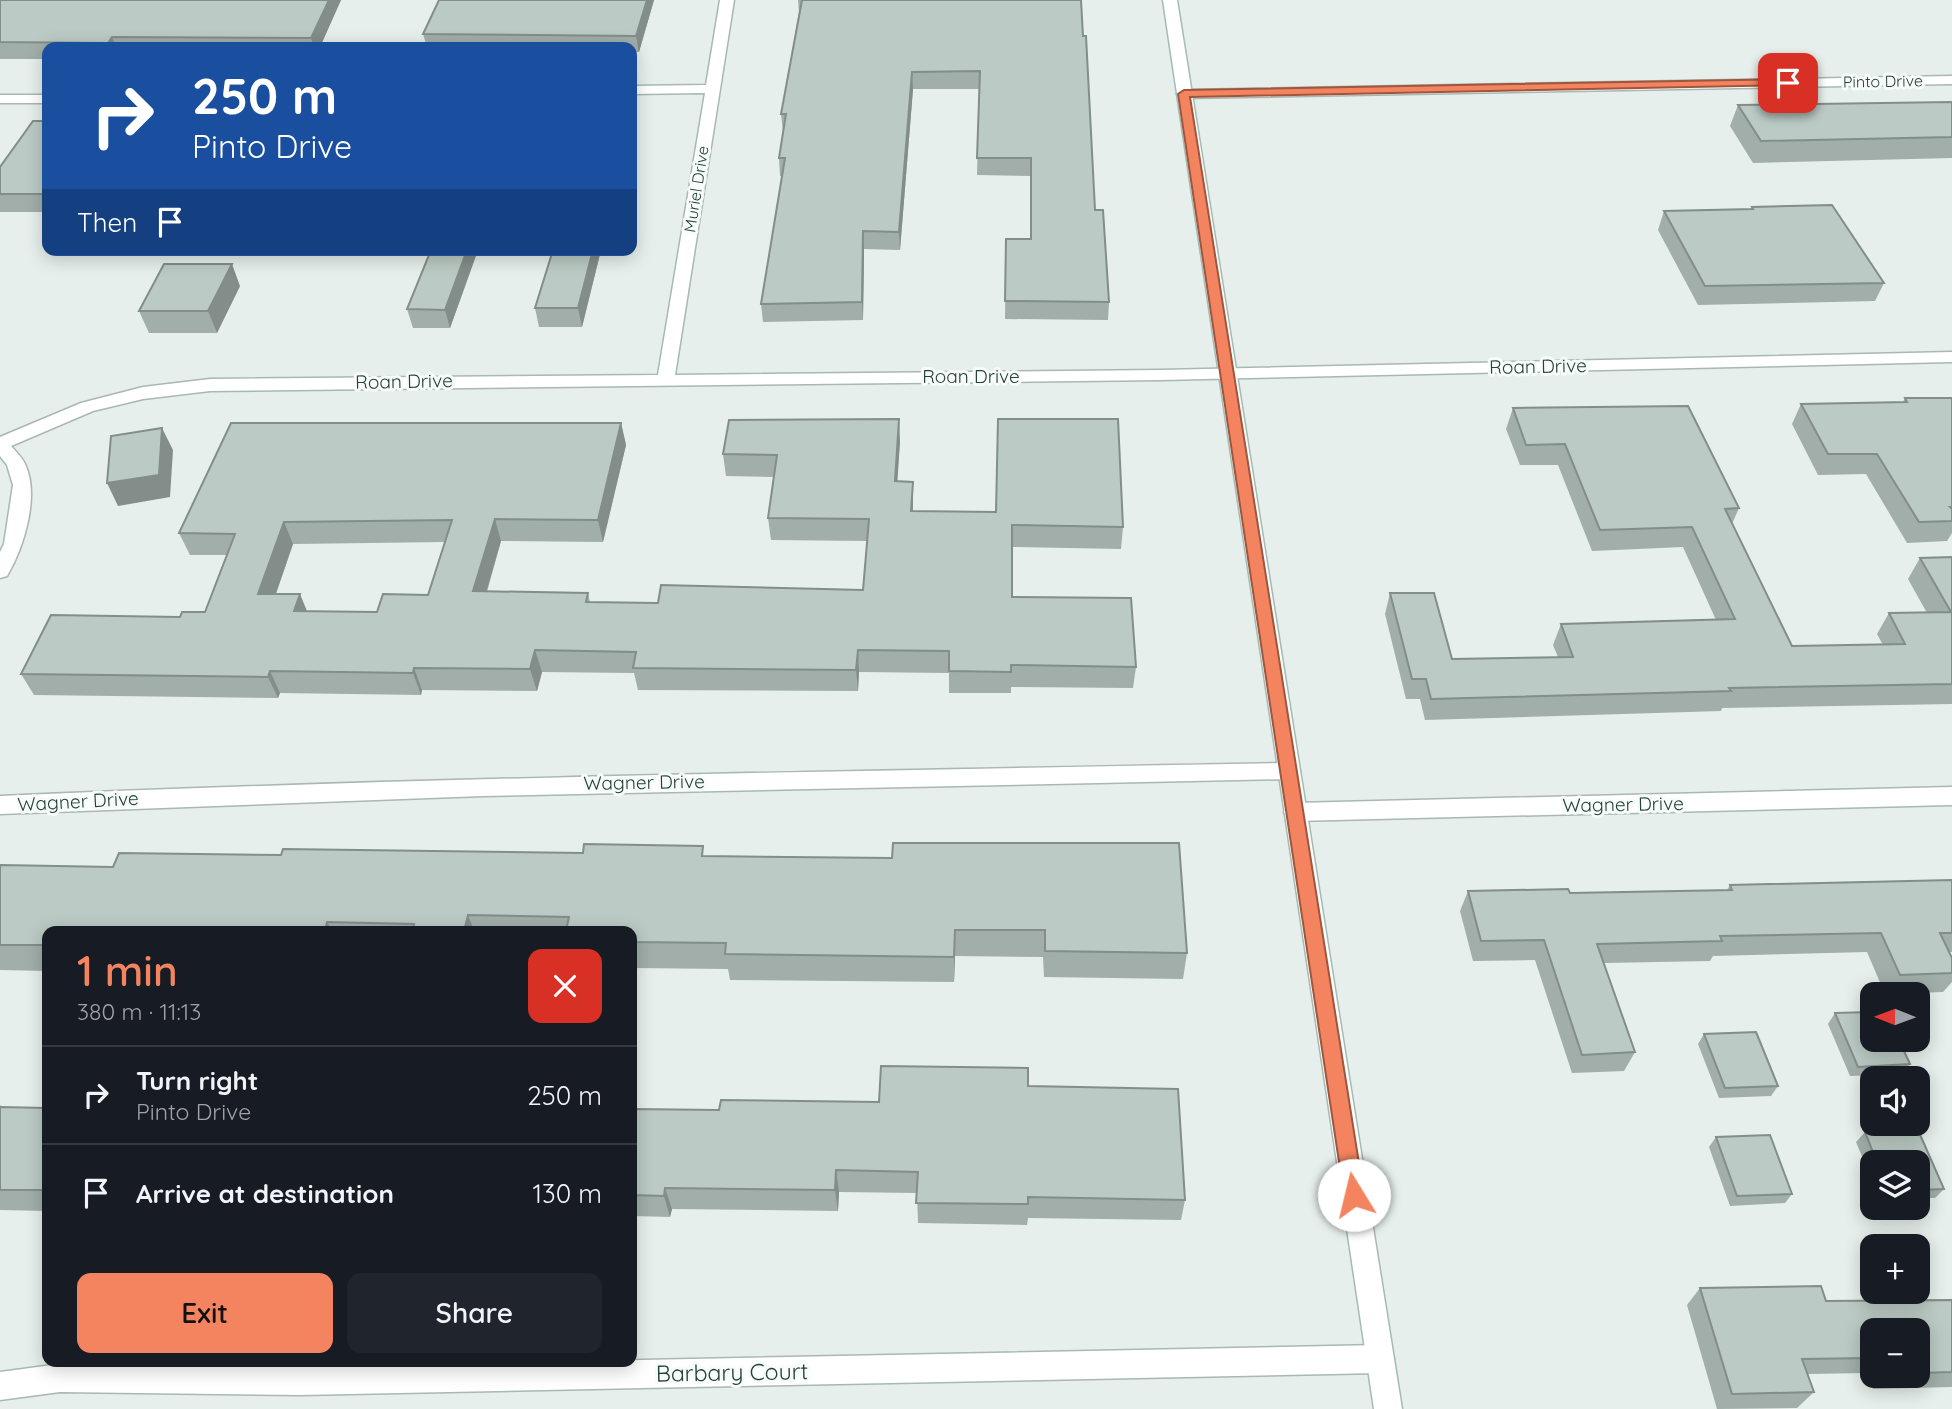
<!DOCTYPE html>
<meta charset="utf-8">
<style>
:root{--surface:#171b24;--page:#20242c;--text:#f1f3f6;--muted:#9ea1a6;--line:#363941;--accent:#f4845f}
body{margin:0;font-family:Quicksand,sans-serif;background:var(--page);color:var(--text);height:100vh;display:flex;flex-direction:column;font-size:26px;white-space:nowrap}
*{box-sizing:border-box;margin:0}
p{font-size:23px;color:var(--muted)}
.icon{flex:none;width:38px;height:38px;fill:none;stroke:currentColor;stroke-width:2;stroke-linecap:round;stroke-linejoin:round}
.map{position:relative;flex:1;overflow:hidden}
.sheet{position:absolute;left:42px;top:926px;width:595px;height:441px;display:flex;flex-direction:column;background:var(--surface);border-radius:14px;box-shadow:0 4px 18px #0003}
.sheet>*{flex:none}
.top-card{position:absolute;left:42px;top:42px;width:595px;height:214px;border-radius:14px;box-shadow:0 4px 18px #0003;background:#1a4fa0;color:#fff;overflow:hidden}
.needle{width:46px;rotate:271deg}
.controls{position:absolute;left:1860px;top:982px;display:grid;gap:14px}
.controls a{display:grid;place-items:center;width:70px;height:70px;border-radius:14px;background:var(--surface);box-shadow:0 4px 18px #0003;font-size:35px}
.pin{position:absolute;display:grid;place-items:center;width:60px;height:60px;color:#fff;margin:-30px;border-radius:14px;box-shadow:0 4px 10px #0006}
.me{position:absolute;width:77px;margin:-38px;rotate:351deg;stroke-linejoin:round;filter:drop-shadow(0 0 5px #0008)}
.turn{display:flex;align-items:center;gap:24px;height:147px;padding:0 35px;font-size:32px}
.turn .icon{width:91px;height:91px;stroke-width:2.5}
.turn b{display:block;font-size:49px;line-height:60px}
.then{display:flex;align-items:center;height:66px;padding:0 35px;background:#0003;gap:14px;font-size:26px}
.round{display:grid;place-items:center;flex:none;width:74px;height:74px;border-radius:14px;background:var(--page)}
.summary{display:flex;align-items:center;justify-content:space-between;height:119px;padding:0 35px}
h1{font-size:42px;font-weight:600;line-height:52px;color:var(--accent)}
.cta{display:flex;gap:14px;margin-top:auto;padding:14px 35px}
.cta a{flex:1;height:80px;border-radius:14px;background:var(--accent);color:#111;font-size:28px;font-weight:600;line-height:80px;text-align:center}
.cta a+a{background:var(--page);color:var(--text)}
ul{padding:0;list-style:none}
li{display:flex;align-items:center;gap:21px;height:98px;padding:0 35px;border-top:2px solid var(--line)}
li div{flex:1}
li b{display:block;font-size:26px}
li em{font-style:normal}
.map>svg:first-child{display:block}
.lines{fill:none;stroke-linecap:round;stroke-linejoin:round}
.street-casing{stroke:#a8b8b2;stroke-width:3}
.secondary-casing{stroke:#a4bbb3;stroke-width:3}
.street{fill:#fff;fill-rule:evenodd}
.secondary{fill:#fff;fill-rule:evenodd}
.wall{fill:#a1aea9;fill-rule:evenodd}
.shaded-wall{fill:#838d89}
.building{fill:#bbcac4;stroke:#838d89;stroke-width:2;fill-rule:evenodd}
.route{fill:#f4845f;stroke:#9f563e;stroke-width:2}
.labels{text-anchor:middle;dominant-baseline:central;stroke-width:6;stroke-linejoin:round;paint-order:stroke}
.far-street-label{font-size:16px;fill:#24423a;stroke:#f7fbf9}
.street-label{font-size:19px;fill:#24423a;stroke:#f7fbf9}
.near-street-label{font-size:23px;fill:#24423a;stroke:#f7fbf9}
</style>
<div class="map">
<svg width="1952" height="1409" viewBox="0 0 1952 1409">
<rect width="100%" height="100%" fill="#e6efeb"/>
<g class="lines">
<!-- street casing -->
<g class="street-casing">
<path id="street" d="M720 0H734L675 375 1161 370 1952 352V362L1161 380 210 391 143 399 93 411 11 446C16 452 22 457 25 464 40 496 24 547 7 576L0 578V552L4 544 13 485 7 465 0 456V437L81 403 143 387 210 379 658 375 705 93 632 94V86L706 85Z
M1952 76V84L1184 98 1177 94 1184 90Z
M0 95H47V103H0Z
M1289 763 1297 765 1300 771 1297 777 1289 779 483 796 0 814V796C429 777 859 771 1289 763Z
M1952 787V805L1295 821 1287 818 1284 812 1287 806 1295 803Z
M1380 1345 1390 1349 1394 1359 1390 1369 1380 1373 301 1395 60 1392 0 1400V1372L60 1364 301 1367Z"/>
</g>
<!-- secondary casing -->
<g class="secondary-casing">
<path id="secondary" d="M1163 0H1177L1402 1409H1374Z"/>
</g>
<!-- street -->
<use href="#street" class="street"/>
<!-- secondary -->
<use href="#secondary" class="secondary"/>
</g>
<!-- wall -->
<path class="wall" d="M0 0H341L320 47H47V59H0Z
M439 0H654L639 52H632V47H427L423 34Z
M798 0H1081L1095 210 1109 302 1108 320 1005 319 1006 239H1031L1030 176 977 175 979 89H913L900 250 864 249 863 320 763 322 761 304 782 176H780L779 158 783 132 781 114 799 12Z
M1952 102V158L1753 163 1730 126 1738 105Z
M47 121V212H0V167Z
M1752 207 1884 283 1875 301 1698 305 1658 230 1664 211 1751 209Z
M431 250H478L450 328H413L407 309Z
M553 250H601L582 327H539L535 308Z
M240 286 217 333H149L139 311Z
M1905 398H1952V533L1947 541 1907 543 1866 474 1818 475 1792 424 1801 404 1903 402Z
M1513 408 1739 508 1732 524 1792 646 1883 645 1877 634 1889 613H1927L1908 579 1920 558 1952 557V704L1722 708 1721 711 1425 720 1420 699H1406L1385 614 1390 593 1452 659 1558 657 1553 645 1561 624 1716 620 1683 547 1592 551 1558 465H1520L1506 429Z
M621 423 626 445 603 542 501 541 487 592 588 593 590 602 658 603 863 590 867 541 771 540 768 518 774 477 726 476 723 454 900 441 897 481 913 482V511L1123 527 1121 549 1012 547V597L1136 667 1133 688 1011 687V693H949V673L859 672 858 691 638 690 634 673 542 672 537 691 422 690 421 695 280 693 278 698 34 695 21 674 180 617 205 612 227 555H190L179 533ZM445 542 428 595 377 612 307 611 276 594 293 544Z
M281 855 705 856 1187 953 1183 979 1044 977 1043 957 955 956 954 982 730 980 728 969 632 968V931H47V971L0 970V865L113 867Z
M1952 880V952H1949L1952 958V982L1943 992 1885 994 1867 952 1713 956 1710 961 1604 963 1635 1052 1624 1071 1572 1073 1535 960 1473 961 1460 911 1468 891 1570 893 1727 890 1730 885Z
M1835 1013 1910 1064 1902 1074 1850 1076 1828 1024Z
M1704 1034 1778 1086 1771 1096 1719 1098 1698 1044Z
M1028 1086 1185 1200 1181 1220 1028 1218 1027 1225 918 1223 917 1193 839 1192 838 1211 672 1209 670 1217 632 1216V1109L719 1110 879 1102Z
M0 1105 2 1107 47 1108V1211L0 1210Z
M1918 1130 1944 1189 1935 1198H1918V1162H1872V1180L1856 1142 1865 1132Z
M1716 1137 1792 1194 1785 1203 1730 1206 1709 1147Z
M1700 1288 1826 1301 1952 1300V1387L1873 1389 1867 1373 1808 1374 1814 1392 1797 1408 1717 1409 1687 1305ZM1872 1330H1918V1376H1872Z"/>
<!-- shaded-wall -->
<path class="shaded-wall" d="M329 0H341L320 47H314L311 38Z
M647 0H654L639 52 636 36Z
M112 37 116 47H109L108 43Z
M912 72 913 89 900 250 899 232Z
M863 231 864 249 863 320 862 302Z
M467 250H478L450 328 445 310Z
M593 250H601L582 327 578 308Z
M232 264 240 286 217 333 208 311Z
M899 419 900 441 896 503 895 481Z
M621 423 626 445 603 542 598 520Z
M162 428 173 450 170 497 118 506 107 483Z
M913 482V503L912 533 911 511Z
M495 519 501 541 480 613 473 591Z
M284 522 293 544 268 616 258 594Z
M300 594 309 616 294 611Z
M535 650 542 672 537 691 530 669Z
M858 650 859 672 858 691 856 670Z
M414 668 422 690 421 695 413 673Z
M270 671 280 693 278 698 268 677Z
M468 915 474 931H464Z
M327 922 332 931H325Z
M955 930V956L954 982V957Z
M836 1170 839 1192 838 1211 835 1190Z
M665 1188 672 1209 670 1217 664 1196Z"/>
<!-- building -->
<path class="building" d="M0 0H329L311 38 112 37 108 43 0 42Z
M439 0H647L636 36 423 34Z
M802 0H1081L1083 36H1086L1095 210H1103L1109 302 1005 301 1006 239H1031V158H977L980 71 912 72 899 232 863 231 862 302 761 304 785 158H779L786 114H781Z
M1952 102V137L1761 141 1738 105Z
M33 121H47V194H0V167Z
M1832 205 1884 283 1705 286 1664 211 1753 209 1752 207Z
M431 250H467L445 310 407 309Z
M553 250H593L578 308H535Z
M164 264H232L208 311H139Z
M1905 398H1952V507H1950L1952 509V521L1919 522 1877 454H1828L1801 404 1907 402Z
M1688 406 1739 508 1725 509 1792 646 1905 644 1889 613 1951 612 1920 558 1952 557V684L1729 688 1731 691 1431 699 1426 679H1412L1390 593H1434L1452 659 1573 657 1561 624 1735 619 1692 527 1600 530 1565 444 1526 445 1513 408Z
M899 419 895 481 913 482 911 511 996 512 998 419H1118L1123 527 1012 525V597L1131 598 1136 667 1011 665V672L949 671V651L858 650 856 670 633 668 636 652 535 650 530 669 414 668 413 673 270 671 268 677 21 674 51 615 180 617 182 612H205L235 534 179 533 231 423H621L598 520 495 519 473 591 588 593 586 602 658 603 661 585 863 590 869 519 768 518 777 455 723 454 729 420ZM452 520 428 595 383 594 377 612 294 611 300 594H258L284 522Z
M162 428 159 475 107 483 111 436Z
M893 843H1179L1187 953 1045 951V930H955L954 957 725 954 726 943 632 942V931H566L569 917 468 915 464 931H412L414 924 327 922 325 931H47V945H0V865L113 867 119 853 281 855 283 849 583 853 584 844 703 846 702 856 892 858Z
M1952 880V933H1940L1952 958V973L1900 975 1881 933 1720 936 1722 941 1597 944 1635 1052 1582 1055 1544 940 1481 941 1468 891 1568 889 1570 893 1732 890 1730 885Z
M1872 1012V1040H1899L1910 1064 1858 1067 1835 1013Z
M1756 1032 1778 1086 1725 1088 1704 1034Z
M881 1066 1028 1068V1086L1178 1089 1185 1200 1028 1197V1204L916 1203 918 1172 836 1170 835 1190 665 1188 664 1196 632 1195V1109L719 1110 721 1100 879 1102Z
M0 1107 47 1108V1190H0Z
M1918 1130 1944 1189 1918 1190V1162H1877L1865 1132Z
M1770 1135 1792 1194 1737 1196 1716 1137Z
M1821 1286 1826 1301 1952 1300V1372L1918 1373V1330H1872V1358L1802 1359 1814 1392 1732 1394 1700 1288Z"/>
<!-- route -->
<path class="route" d="M1788 79 1793 83 1791 85 1190 97 1364 1195 1361 1201 1354 1204 1347 1201 1344 1195 1178 94 1184 90Z"/>
<g class="labels">
<!-- far-street labels -->
<g class="far-street-label">
<text transform="translate(1883 81) rotate(-1)">Pinto Drive</text>
<text transform="translate(696 189) rotate(-81)">Muriel Drive</text>
</g>
<!-- street labels -->
<g class="street-label">
<text transform="translate(1538 366) rotate(-1)">Roan Drive</text>
<text x="971" y="376">Roan Drive</text>
<text transform="translate(404 381) rotate(-1)">Roan Drive</text>
<text transform="translate(644 782) rotate(-1)">Wagner Drive</text>
<text transform="translate(78 801) rotate(-3)">Wagner Drive</text>
<text transform="translate(1623 804) rotate(-1)">Wagner Drive</text>
</g>
<!-- near-street labels -->
<g class="near-street-label">
<text transform="translate(732 1372) rotate(-1)">Barbary Court</text>
</g>
</g>
</svg>
<div class="controls">
<a><svg class="needle" viewBox="-14 -14 28 28"><path d="M0-13l5 13h-10z" fill="#e53935"/><path d="M0 13l5-13h-10z" fill="#9ea1a6"/></svg></a>
<a><svg class="icon" aria-label="sound" viewBox="0 0 24 24"><path d="M4 9h4l5-4v14l-5-4H4zM17 9q2 3 0 6"/></svg></a>
<a><svg class="icon" aria-label="layers" viewBox="0 0 24 24"><path d="M12 4l9 5-9 5-9-5zM3 14l9 5 9-5"/></svg></a>
<a>+</a>
<a>−</a>
</div>
<div class="pin" style="left:1788px;top:83px;background:#d93025"><svg class="icon" aria-label="arrive" viewBox="0 0 24 24"><path d="M6 21V4h12l-3 4 3 4H6"/></svg></div>
<svg class="me" style="left:1354px;top:1195px" viewBox="-20 -20 40 40"><circle r="19" fill="#fff"/><path d="M0-13L10 11 0 6-10 11z" fill="#f4845f"/></svg>
<div class="top-card">
<div class="turn"><svg class="icon" aria-label="right" viewBox="0 0 24 24"><path d="M7 20v-9h11M14 6l5 5-5 5"/></svg><div><b>250 m</b>Pinto Drive</div></div>
<div class="then">Then<svg class="icon" aria-label="arrive" viewBox="0 0 24 24"><path d="M6 21V4h12l-3 4 3 4H6"/></svg></div>
</div>
<section class="sheet">
<div class="summary"><div><h1>1 min</h1><p>380 m · 11:13</p></div><a class="round" style="background:#d93025;color:#fff"><svg class="icon" aria-label="close" viewBox="0 0 24 24"><path d="M6 6l12 12M18 6L6 18"/></svg></a></div>
<ul>
<li><svg class="icon" aria-label="right" viewBox="0 0 24 24"><path d="M7 20v-9h11M14 6l5 5-5 5"/></svg><div><b>Turn right</b><p>Pinto Drive</p></div><em>250 m</em></li>
<li><svg class="icon" aria-label="arrive" viewBox="0 0 24 24"><path d="M6 21V4h12l-3 4 3 4H6"/></svg><div><b>Arrive at destination</b></div><em>130 m</em></li>
</ul>
<div class="cta"><a>Exit</a><a>Share</a></div>
</section>
</div>
